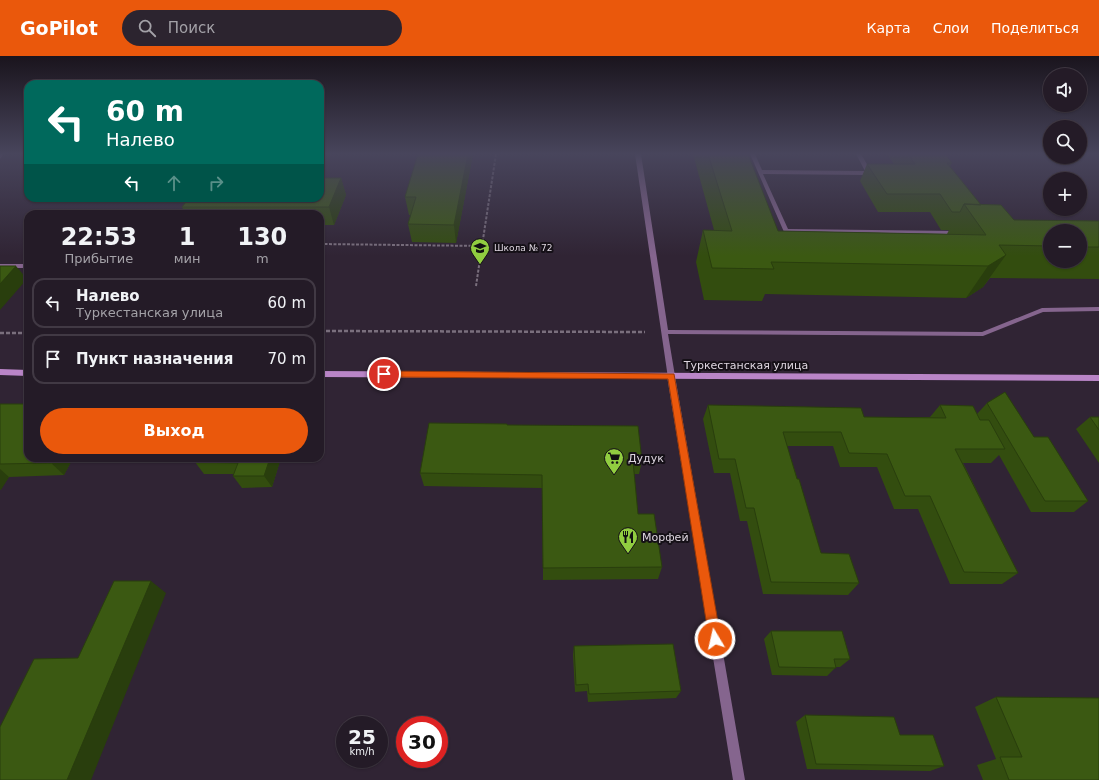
<!DOCTYPE html>
<html lang="ru">
<meta charset="utf-8">
<style>
:root{--surface:#241b27;--page:#2c242f;--text:#f1f3f6;--muted:#a3a1a7;--line:#413944;--accent:#ea580c}
body{margin:0;font-family:"DejaVu Sans",sans-serif;background:var(--page);color:var(--text);height:100vh;display:flex;flex-direction:column;font-size:15px;white-space:nowrap}
*{box-sizing:border-box;margin:0}
p{font-size:13px;color:var(--muted)}
.icon{flex:none;width:22px;height:22px;fill:none;stroke:currentColor;stroke-width:2;stroke-linecap:round;stroke-linejoin:round}
.map{position:relative;flex:1;overflow:hidden}
.side{position:absolute;left:24px;top:154px;width:300px;height:252px;display:flex;flex-direction:column;background:var(--surface);border-radius:12px;box-shadow:0 1px 3px #0004,0 0 0 1px var(--line)}
.side>*{flex:none}
.banner{position:absolute;left:24px;top:24px;width:300px;height:122px;border-radius:12px;box-shadow:0 1px 3px #0004,0 0 0 1px var(--line);background:#00695c;color:#fff;overflow:hidden}
.tools{position:absolute;left:1043px;top:12px;display:grid;gap:8px}
.tools a{display:grid;place-items:center;width:44px;height:44px;border-radius:50%;background:var(--surface);box-shadow:0 1px 3px #0004,0 0 0 1px var(--line);font-size:20px}
.speed{position:absolute;left:336px;top:660px;display:flex;gap:8px;font-size:20px;font-weight:700;text-align:center}
.speed>*{display:grid;place-content:center;width:52px;height:52px;border-radius:50%;background:var(--surface);box-shadow:0 1px 3px #0004,0 0 0 1px var(--line);line-height:1}
.speed small{font-size:10px;font-weight:400}
.speed .limit{border:6px solid #d22;background:#fff;color:#111}
.pin{position:absolute;display:grid;place-items:center;width:34px;height:34px;color:#fff;margin:-17px;border:2px solid #fff;border-radius:50%;box-shadow:0 1px 4px #0007}
.me{position:absolute;width:44px;margin:-22px;rotate:351deg;stroke-linejoin:round;filter:drop-shadow(0 0 3px #0008)}
.turn{display:flex;align-items:center;gap:14px;height:84px;padding:0 16px;font-size:18px}
.turn .icon{width:52px;height:52px;stroke-width:2.5}
.turn b{display:block;font-size:28px;line-height:34px}
.lanes{display:flex;align-items:center;height:38px;padding:0 16px;background:#0003;justify-content:center;gap:20px;direction:ltr}
.lanes .off{opacity:.35}
.eta{display:flex;justify-content:space-evenly;align-items:center;height:68px;text-align:center}
.eta b{font-size:24px;font-weight:700;line-height:28px}
.button{display:flex;gap:8px;margin-top:auto;padding:8px 16px}
.button a{flex:1;height:46px;border-radius:24px;background:var(--accent);color:#fff;font-size:16px;font-weight:700;line-height:46px;text-align:center}
ul{padding:0;list-style:none}
li{display:flex;align-items:center;gap:12px;height:50px;margin:0 8px 6px;padding:0 8px;border:2px solid var(--line);border-radius:12px}
li div{flex:1}
li b{display:block;font-size:15px}
li em{font-style:normal}
header{display:flex;align-items:center;gap:24px;box-sizing:border-box;height:56px;padding:0 20px;background:var(--accent);color:#fff}
header strong{font-size:19px}
nav{display:flex;gap:22px;margin-inline-start:auto;font-size:14px}
.search{width:280px;height:36px;background:var(--page);display:flex;align-items:center;gap:10px;box-sizing:border-box;padding:0 14px;border-radius:22px;color:var(--muted);font-size:15px}
.map>svg:first-child{display:block}
.lines{fill:none;stroke-linecap:round;stroke-linejoin:round}
.path-far1{stroke:#7a6f7d;stroke-width:2;stroke-dasharray:3 1.5;stroke-linecap:butt}
.path{stroke:#7a6f7d;stroke-width:2.5;stroke-dasharray:4 2;stroke-linecap:butt}
.lane{fill:#85658e;fill-rule:evenodd}
.street{fill:#85658e;fill-rule:evenodd}
.secondary{fill:#b985c7;fill-rule:evenodd}
.wall{fill:#334d0f;fill-rule:evenodd}
.shaded-wall{fill:#293e0d}
.building{fill:#3b5912;stroke:#293e0d}
.route{fill:#ea580c;stroke:#983908}
.labels{text-anchor:middle;dominant-baseline:central;stroke-width:4;stroke-linejoin:round;paint-order:stroke}
.far-poi-label{font-size:9px;fill:#dfd7e1;stroke:#151017;text-anchor:start}
.street-label{font-size:11px;fill:#dfd7e1;stroke:#151017}
.poi-label{font-size:11px;fill:#dfd7e1;stroke:#151017;text-anchor:start}
</style>
<header>
<strong>GoPilot</strong>
<div class="search"><svg class="icon" aria-label="search" viewBox="0 0 24 24"><circle cx="10" cy="10" r="6"/><path d="M15 15l6 6"/></svg>Поиск</div>
<nav><a>Карта</a><a>Слои</a><a>Поделиться</a></nav>
</header>
<div class="map">
<svg width="1099" height="724" viewBox="0 0 1099 724">
<rect width="100%" height="100%" fill="#302434"/>
<g class="lines">
<!-- path-far1 -->
<path class="path-far1" d="M320 188 482 190 496 98
M476 230 482 190"/>
<!-- path -->
<path class="path" d="M320 275 645 276
M0 277H28"/>
<!-- lane -->
<path class="lane" d="M635 98H641L668 274 982 276 1042 252 1099 251V255L1043 256 983 280 668 278 675 320 674 322H668Z
M750 98H755L762 114 865 115 856 98H861L872 117 869 119 763 118 788 173 957 175 960 177 957 179 784 176Z
M0 208H28V212H0Z"/>
<!-- street -->
<path class="street" d="M0 98H4L0 103Z
M671 317 675 320 745 724H733L667 320Z"/>
<!-- secondary -->
<path class="secondary" d="M0 313 28 314V320L0 319Z
M320 315 1099 319V325L320 321Z"/>
</g>
<!-- wall -->
<path class="wall" d="M418 98H473L456 187 412 186 408 168 411 159H409L405 141Z
M693 98H748L778 175 947 178 949 174H941L930 156H878L860 125 867 108H894L887 98H945L952 107 950 110 981 149 1014 164 1099 165V223L990 222 983 231 966 242 765 238 762 245 704 244 696 206 703 174H714ZM1050 175H1080V205H1050Z
M341 122 346 139 334 169H320V158H186L182 151Z
M987 347 1034 381 1088 445 1074 456H1031L999 399 991 407H963L1018 517 1002 528H950L918 453H894L877 411H840L833 390H787L821 497 859 527 848 539 763 538 747 465H740L730 417H714L703 363 708 349 864 361H930L940 349 977 358Z
M0 348 73 402 64 419 9 421 0 434Z
M1090 361H1099V407L1076 373Z
M507 369 642 405 639 418H634L638 458 662 511 658 523 543 524V432L424 430 420 417Z
M281 402 272 431 242 432 233 420 234 418H204L195 406Z
M771 575 850 603 840 611H836L827 620 772 619 764 583Z
M574 590 681 635 676 642 588 646 587 635 575 636 573 599Z
M996 641 1099 724H983L977 709 996 703 975 651Z
M805 659 900 679 944 710 930 715 807 713 796 666Z"/>
<!-- shaded-wall -->
<path class="shaded-wall" d="M320 98H329L320 117Z
M468 98H473L456 187 454 169Z
M341 122 346 139 334 169 329 151Z
M1006 199 983 231 966 242 988 210Z
M16 210 27 223 0 254V228Z
M53 402H73L64 419 51 407Z
M270 402H281L272 431 264 420Z
M0 413 9 421 1 434 0 433Z
M151 525 166 537 91 724H67Z"/>
<!-- building -->
<path class="building" d="M418 98H468L454 169 408 168 416 141H405Z
M708 98H748L778 175 986 179 964 148 1001 149 1014 164 1099 165V191H1080V175H1050V190L999 189 1006 199 988 210 771 206 774 213 712 212 703 174 732 175Z
M908 98H945L952 107H947L981 149 964 148 960 156H952L940 138H887L867 108H915Z
M320 122H341L329 151H182L189 142H320Z
M0 210H16L0 228Z
M1005 336 1034 381H1048L1088 445H1045L987 347Z
M0 348H28V402H53L51 407 0 408Z
M708 349 861 352 864 361 946 362 940 349 973 350 980 364H989L1005 393H955L1018 517 964 516 930 440H905L887 398 849 397 841 376H783L797 423H799L821 497 849 498 859 527 771 526 754 452H746L735 403H719Z
M1090 361H1099V374Z
M429 367 507 368V369L638 370 642 405H633L638 458H654L662 511 543 512 542 419 420 417Z
M197 402H270L264 420H233L238 407 195 406Z
M114 525H151L67 724H0V671L34 603 78 602Z
M771 575H842L850 603H834L836 612 779 611Z
M673 588 681 635 589 638 588 628 576 629 574 590Z
M996 641 1099 642V724H1009L1000 701H1022Z
M805 659 894 661 900 679H933L944 710 816 708Z"/>
<!-- sky -->
<linearGradient id="sky" x2="0" y2="1"><stop stop-color="#1a141d"/><stop offset="0.49" stop-color="#48455c"/><stop offset="1" stop-color="#48455c" stop-opacity="0"/></linearGradient>
<rect width="1099" height="200" fill="url(#sky)"/>
<!-- route -->
<path class="route" d="M384 315 674 318 721 583 719 587 715 589 711 587 709 583 668 323 384 321 380 318Z"/>
<!-- icons -->
<defs>
<g id="school-pin" transform="scale(1)"><path d="M0 17L-7.5 6A9.5 9.5 0 1 1 7.5 6Z" fill="#91cd40" stroke="#151017"/><path d="M0-5L7-2L0 1L-7-2ZM-4 1L0 2.5L4 1V4Q0 6-4 4Z" fill="#111"/></g>
<g id="supermarket-pin" transform="scale(1)"><path d="M0 17L-7.5 6A9.5 9.5 0 1 1 7.5 6Z" fill="#91cd40" stroke="#151017"/><path d="M-6-5.5h2.5l.6 2H6L4.5 2H-2.5L-4.4-4H-6ZM-1.5 3.2a1.3 1.3 0 1 0 .1 0ZM3 3.2a1.3 1.3 0 1 0 .1 0Z" fill="#111"/></g>
<g id="restaurant-pin" transform="scale(1)"><path d="M0 17L-7.5 6A9.5 9.5 0 1 1 7.5 6Z" fill="#91cd40" stroke="#151017"/><path d="M-5-6h1v4h1v-4h1v4h1v-4h1v5L-1.5 .5V6h-2V.5L-5-1ZM5-6V6H3V1.5H1.5Q1.5-4 5-6Z" fill="#111"/></g>
</defs>
<g fill-rule="evenodd">
<use href="#school-pin" x="480" y="192"/>
<use href="#supermarket-pin" x="614" y="402"/>
<use href="#restaurant-pin" x="628" y="481"/>
</g>
<g class="labels">
<!-- far-poi labels -->
<g class="far-poi-label">
<text x="494" y="192">Школа № 72</text>
</g>
<!-- street labels -->
<g class="street-label">
<text x="746" y="309">Туркестанская улица</text>
</g>
<!-- poi labels -->
<g class="poi-label">
<text x="628" y="402">Дудук</text>
<text x="642" y="481">Морфей</text>
</g>
</g>
</svg>
<div class="tools">
<a><svg class="icon" aria-label="sound" viewBox="0 0 24 24"><path d="M4 9h4l5-4v14l-5-4H4zM17 9q2 3 0 6"/></svg></a>
<a><svg class="icon" aria-label="search" viewBox="0 0 24 24"><circle cx="10" cy="10" r="6"/><path d="M15 15l6 6"/></svg></a>
<a>+</a>
<a>−</a>
</div>
<div class="speed"><div>25<small>km/h</small></div><div class="limit">30</div></div>
<div class="pin" style="left:384px;top:318px;background:#d93025"><svg class="icon" aria-label="arrive" viewBox="0 0 24 24"><path d="M6 21V4h12l-3 4 3 4H6"/></svg></div>
<svg class="me" style="left:715px;top:583px" viewBox="-20 -20 40 40"><circle r="17" fill="#ea580c" stroke="#fff" stroke-width="3"/><path d="M0-11L8 9 0 5-8 9z" fill="#fff"/></svg>
<div class="banner">
<div class="turn"><svg class="icon" aria-label="left" viewBox="0 0 24 24"><path d="M17 20v-9H6M10 6l-5 5 5 5"/></svg><div><b>60 m</b>Налево</div></div>
<div class="lanes"><svg class="icon" aria-label="left" viewBox="0 0 24 24"><path d="M17 20v-9H6M10 6l-5 5 5 5"/></svg><svg class="icon off" aria-label="ahead" viewBox="0 0 24 24"><path d="M12 20V5M6 11l6-6 6 6"/></svg><svg class="icon off" aria-label="right" viewBox="0 0 24 24"><path d="M7 20v-9h11M14 6l5 5-5 5"/></svg></div>
</div>
<section class="side">
<div class="eta">
<div><b>22:53</b><p>Прибытие</p></div>
<div><b>1</b><p>мин</p></div>
<div><b>130</b><p>m</p></div>
</div>
<ul>
<li><svg class="icon" aria-label="left" viewBox="0 0 24 24"><path d="M17 20v-9H6M10 6l-5 5 5 5"/></svg><div><b>Налево</b><p>Туркестанская улица</p></div><em>60 m</em></li>
<li><svg class="icon" aria-label="arrive" viewBox="0 0 24 24"><path d="M6 21V4h12l-3 4 3 4H6"/></svg><div><b>Пункт назначения</b></div><em>70 m</em></li>
</ul>
<div class="button"><a>Выход</a></div>
</section>
</div>
